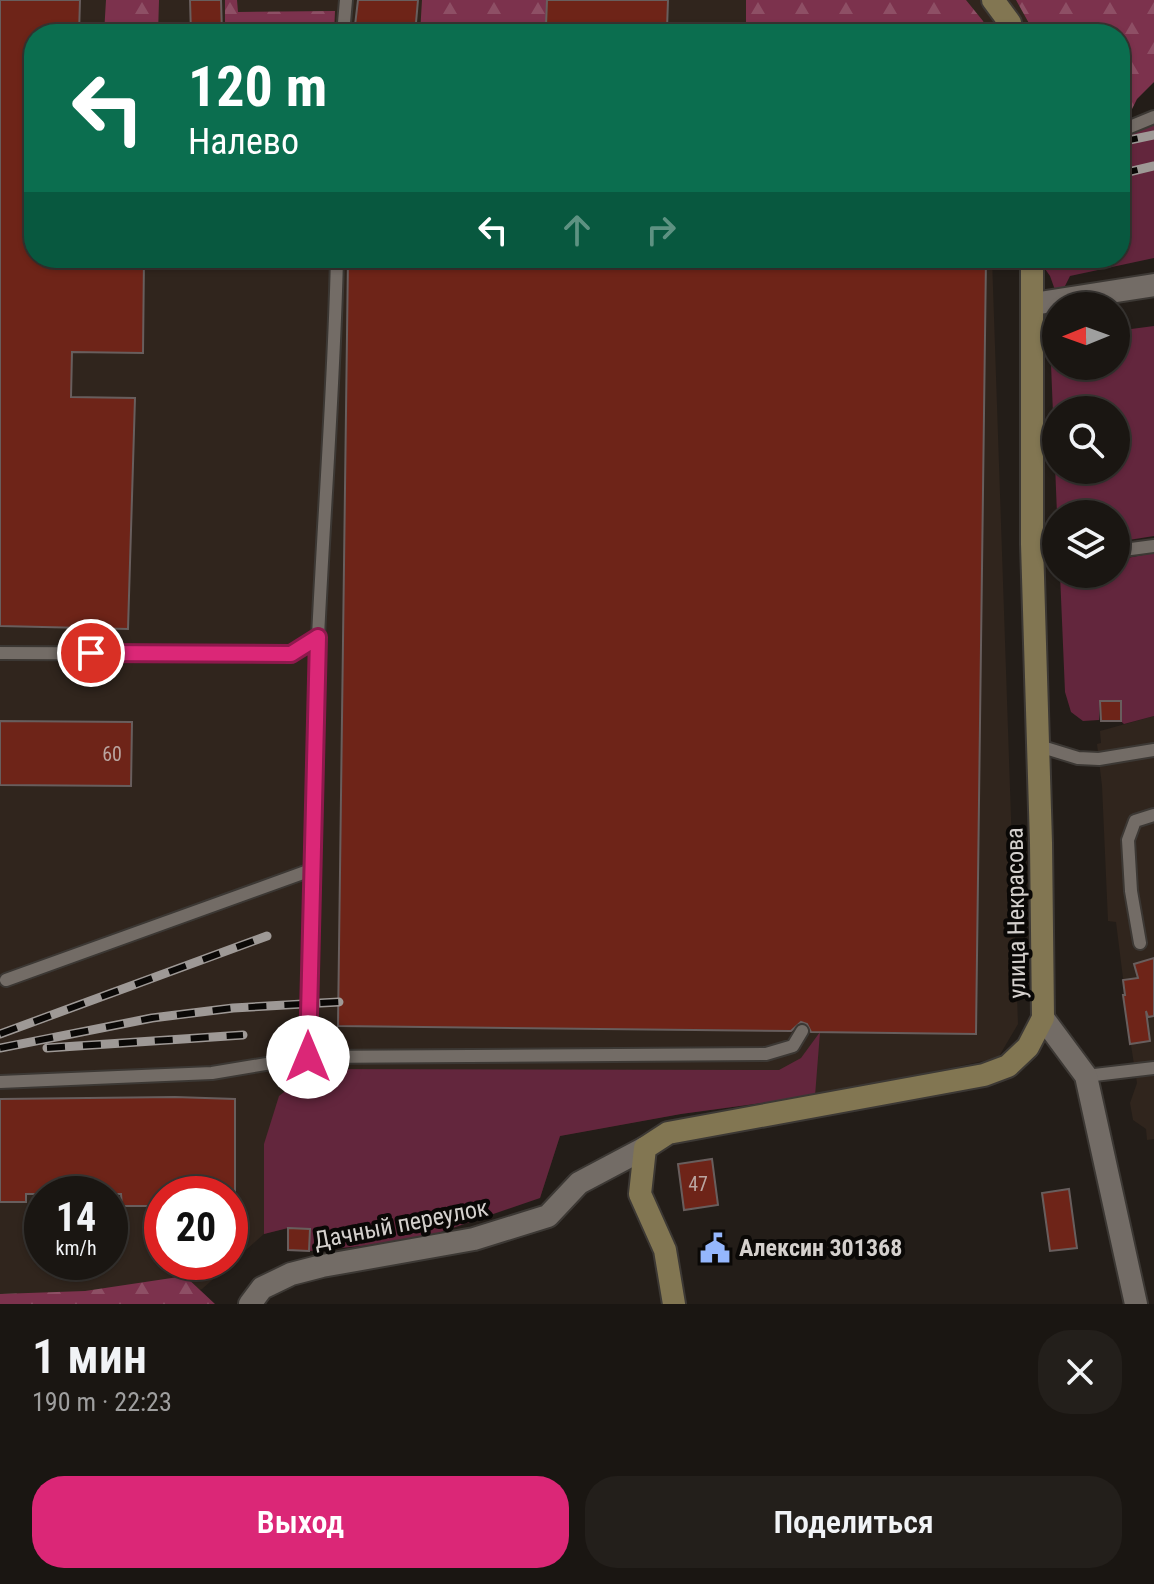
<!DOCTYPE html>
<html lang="ru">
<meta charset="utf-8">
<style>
:root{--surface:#1a1612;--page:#231f1b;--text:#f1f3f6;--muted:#9f9f9f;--line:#383532;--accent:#db2777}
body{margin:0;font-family:"Roboto Condensed",sans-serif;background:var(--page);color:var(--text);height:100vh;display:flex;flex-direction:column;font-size:30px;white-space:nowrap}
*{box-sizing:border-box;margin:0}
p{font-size:26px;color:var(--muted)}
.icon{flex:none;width:44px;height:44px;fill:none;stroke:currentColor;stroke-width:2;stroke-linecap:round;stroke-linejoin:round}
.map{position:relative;height:1304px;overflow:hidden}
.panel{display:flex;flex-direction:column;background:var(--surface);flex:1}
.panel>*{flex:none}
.hud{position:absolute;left:24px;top:24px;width:1106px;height:244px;border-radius:32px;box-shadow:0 2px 6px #0004,0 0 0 2px var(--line);background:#0b6e4f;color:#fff;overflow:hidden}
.needle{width:52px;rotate:269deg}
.buttons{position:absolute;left:1042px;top:292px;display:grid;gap:16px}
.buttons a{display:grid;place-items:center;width:88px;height:88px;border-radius:50%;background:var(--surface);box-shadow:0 2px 6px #0004,0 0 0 2px var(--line);font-size:40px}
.speed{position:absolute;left:24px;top:1176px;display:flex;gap:16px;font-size:40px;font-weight:700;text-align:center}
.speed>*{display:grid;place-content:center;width:104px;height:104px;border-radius:50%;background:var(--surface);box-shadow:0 2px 6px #0004,0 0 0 2px var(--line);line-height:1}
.speed small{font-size:20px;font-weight:400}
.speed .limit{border:12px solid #d22;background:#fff;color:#111}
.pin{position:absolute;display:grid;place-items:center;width:68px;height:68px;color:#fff;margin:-34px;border:4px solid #fff;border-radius:50%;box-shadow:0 2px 8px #0007}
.me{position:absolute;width:88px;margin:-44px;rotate:0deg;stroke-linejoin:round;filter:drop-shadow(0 0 6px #0008)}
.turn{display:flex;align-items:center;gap:28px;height:168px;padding:0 32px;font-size:36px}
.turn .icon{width:104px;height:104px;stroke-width:2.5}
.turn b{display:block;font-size:56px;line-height:68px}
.lanes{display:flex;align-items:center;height:76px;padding:0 32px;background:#0003;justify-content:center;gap:40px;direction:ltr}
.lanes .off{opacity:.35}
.round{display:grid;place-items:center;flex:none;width:84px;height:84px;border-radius:32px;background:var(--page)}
.overview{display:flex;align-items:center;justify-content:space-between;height:136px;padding:0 32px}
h1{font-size:48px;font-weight:600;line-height:60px}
.action{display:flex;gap:16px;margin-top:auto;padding:16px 32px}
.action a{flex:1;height:92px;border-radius:32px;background:var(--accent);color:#fff;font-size:32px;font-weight:600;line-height:92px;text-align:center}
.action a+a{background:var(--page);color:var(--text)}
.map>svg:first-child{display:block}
.built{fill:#30251d;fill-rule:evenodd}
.grass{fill:#63263d;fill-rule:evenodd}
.forest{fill:url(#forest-firs)}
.building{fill:#6e2418;stroke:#685e5d;stroke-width:2}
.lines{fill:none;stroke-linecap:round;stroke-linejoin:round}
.service-casing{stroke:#3c3834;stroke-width:16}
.minor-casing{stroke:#3c3834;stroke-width:26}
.secondary-casing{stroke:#3c3834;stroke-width:26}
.service{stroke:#736c66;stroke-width:12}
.minor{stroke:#736c66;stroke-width:22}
.secondary{stroke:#827652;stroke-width:22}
.rail-casing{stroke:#9e9996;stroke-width:9}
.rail{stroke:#0a0806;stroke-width:6;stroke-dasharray:18;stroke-linecap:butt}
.route-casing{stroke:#8e194d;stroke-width:20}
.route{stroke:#db2777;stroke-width:14}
.labels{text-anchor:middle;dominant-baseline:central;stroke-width:8;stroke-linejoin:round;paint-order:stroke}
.number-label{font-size:20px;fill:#baa5a0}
.street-label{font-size:24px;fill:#d4d0cd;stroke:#0a0806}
.poi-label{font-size:24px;font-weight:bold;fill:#d4d0cd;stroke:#0a0806;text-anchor:start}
</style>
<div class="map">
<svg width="1154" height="1304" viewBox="0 0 1154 1304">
<defs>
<pattern id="forest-firs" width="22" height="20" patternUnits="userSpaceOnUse" patternTransform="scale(2)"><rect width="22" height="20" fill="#7c324d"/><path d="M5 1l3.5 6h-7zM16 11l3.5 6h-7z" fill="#8e4f65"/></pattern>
</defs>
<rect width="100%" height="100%" fill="#231d18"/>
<!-- built -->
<path class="built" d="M0 0H1113L979 34H34V258H992L1018 1024 998 1058 815 1096 681 1114 560 1136 540 1198 309 1251 310 1229 288 1228 264 1234 202 1289 164 1304H0ZM42 1194H110V1262H42ZM162 1194H230V1262H162Z
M1154 716V1139L1147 1140 1146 1129 1133 1120 1130 1103 1137 1083 1123 995 1125 994 1116 922 1108 921 1102 786 1097 744 1101 743 1100 731Z"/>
<!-- grass -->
<path class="grass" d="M1154 124V258L1070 276 1064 288 1055 290 1050 276 1043 266 1045 258H1120V135Z
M1154 326V536L1116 542V514H1057L1050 339 1056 329V366H1116V331ZM1056 410H1116V470H1056Z
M1154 553V716L1124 724 1100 702 1099 720 1083 721 1071 712 1065 692 1060 574H1116V560Z
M820 1032 815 1096 681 1114 560 1136 540 1198 415 1241 309 1251V1229L288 1228 264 1234V1144L279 1096 313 1069 779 1070 801 1058Z"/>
<!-- forest -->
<path class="forest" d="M106 0H159L158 34H104Z
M225 0H237L238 12 335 11 334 34H225Z
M422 0H547L548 32 658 34H420Z
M746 0H966L983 21 989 34H746Z
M1016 0H1154V82L1137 99 1127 119 1120 122V34H1035Z
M185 1276 215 1304H0V1294L85 1291Z"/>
<!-- building -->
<path class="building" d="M0 0H80L79 34H34V258H144L143 353 72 352 71 397 135 398 128 629 0 626Z
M190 0H221L222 34H191Z
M358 0H418L415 34H354Z
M547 0H668L667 29 546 26Z
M348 258H986L976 1034 811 1032 807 1024 801 1022 791 1031 338 1026Z
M1100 701H1121V721H1101Z
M0 721 132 722 131 786 0 785Z
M1154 958V1016L1148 1017 1146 1011 1150 1041 1130 1044 1123 995H1125L1123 980 1138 978 1134 964Z
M175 1097 235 1099V1194H162V1206H122L121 1194H26V1202H0V1099Z
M712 1159 718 1205 684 1210 678 1164Z
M1069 1189 1077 1248 1050 1251 1042 1193Z
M288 1228 310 1229 309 1251 288 1250Z"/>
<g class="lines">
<!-- service casing -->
<g class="service-casing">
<path id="service" d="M343 34 346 0
M1120 131 1154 117
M1032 544 1056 551
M1116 551 1154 546
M0 653 291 654 318 637C324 511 334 385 337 258
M1039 746 1078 758 1099 759 1154 750
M1140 943 1131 891 1128 840 1135 821 1154 815
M6 980 311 870
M308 1057 318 637
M1086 1076 1154 1068
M0 1082 212 1073 308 1057 766 1054 793 1046 802 1031"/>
</g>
<!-- minor casing -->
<g class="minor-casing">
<path id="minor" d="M1033 304 1154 285
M1043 1018 1086 1076 1136 1304
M250 1304 262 1288 291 1274 322 1266 474 1239 548 1216 579 1183 645 1148"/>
</g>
<!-- secondary casing -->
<g class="secondary-casing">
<path id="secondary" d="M993 0 1010 23 1012 34
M674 1304 665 1250 640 1194 645 1148 668 1133 984 1075 1008 1066 1028 1047 1043 1018 1041 843 1032 544V258"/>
</g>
<!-- service -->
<use href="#service" class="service"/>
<!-- minor -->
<use href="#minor" class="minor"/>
<!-- secondary -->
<use href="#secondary" class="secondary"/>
<!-- rail casing -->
<g class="rail-casing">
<path id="rail" d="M1120 142 1154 135
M1120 174 1154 166
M0 1034 267 936
M0 1048 152 1018 233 1008 339 1002
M47 1048 243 1035"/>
</g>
<!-- rail -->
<use href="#rail" class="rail"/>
</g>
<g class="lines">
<!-- route casing -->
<g class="route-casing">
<path id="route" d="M91 653 291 654 318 637 308 1057"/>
</g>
<!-- route -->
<use href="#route" class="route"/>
</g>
<!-- icons -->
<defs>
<g id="civic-bare" transform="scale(2.4)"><path d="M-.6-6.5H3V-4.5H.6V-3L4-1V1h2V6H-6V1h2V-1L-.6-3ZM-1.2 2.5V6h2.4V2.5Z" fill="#95b7fd" stroke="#0a0806" stroke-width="2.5" paint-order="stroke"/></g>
</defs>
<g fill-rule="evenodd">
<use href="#civic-bare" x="715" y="1248"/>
</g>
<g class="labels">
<!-- number labels -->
<g class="number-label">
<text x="112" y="754">60</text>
<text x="698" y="1184">47</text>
</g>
<!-- street labels -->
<g class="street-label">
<text transform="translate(1016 913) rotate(-91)">улица Некрасова</text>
<text transform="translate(401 1224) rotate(-11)">Дачный переулок</text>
</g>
<!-- poi labels -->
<g class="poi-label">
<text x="739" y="1248">Алексин 301368</text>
</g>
</g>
</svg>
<div class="buttons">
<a><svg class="needle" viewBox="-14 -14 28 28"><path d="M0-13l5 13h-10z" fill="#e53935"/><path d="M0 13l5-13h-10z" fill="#9f9f9f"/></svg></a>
<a><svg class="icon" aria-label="search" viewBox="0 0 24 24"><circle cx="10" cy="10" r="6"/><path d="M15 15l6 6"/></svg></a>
<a><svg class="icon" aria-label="layers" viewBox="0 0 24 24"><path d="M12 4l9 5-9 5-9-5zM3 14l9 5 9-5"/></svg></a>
</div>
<div class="speed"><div>14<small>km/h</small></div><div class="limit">20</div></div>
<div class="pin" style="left:91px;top:653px;background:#d93025"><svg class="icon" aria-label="arrive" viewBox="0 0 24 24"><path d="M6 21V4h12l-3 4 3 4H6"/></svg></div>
<svg class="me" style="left:308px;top:1057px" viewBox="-20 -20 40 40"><circle r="19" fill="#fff"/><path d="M0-13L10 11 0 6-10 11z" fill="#db2777"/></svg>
<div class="hud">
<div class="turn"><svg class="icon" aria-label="left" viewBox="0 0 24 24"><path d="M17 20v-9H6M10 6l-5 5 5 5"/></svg><div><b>120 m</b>Налево</div></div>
<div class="lanes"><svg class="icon" aria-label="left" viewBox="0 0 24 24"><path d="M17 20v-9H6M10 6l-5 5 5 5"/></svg><svg class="icon off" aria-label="ahead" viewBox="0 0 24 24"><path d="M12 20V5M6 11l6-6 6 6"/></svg><svg class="icon off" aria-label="right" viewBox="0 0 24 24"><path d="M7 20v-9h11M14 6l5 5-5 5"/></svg></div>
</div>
</div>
<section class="panel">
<div class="overview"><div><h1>1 мин</h1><p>190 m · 22:23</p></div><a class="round"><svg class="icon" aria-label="close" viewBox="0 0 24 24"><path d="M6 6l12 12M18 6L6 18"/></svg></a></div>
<div class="action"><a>Выход</a><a>Поделиться</a></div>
</section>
